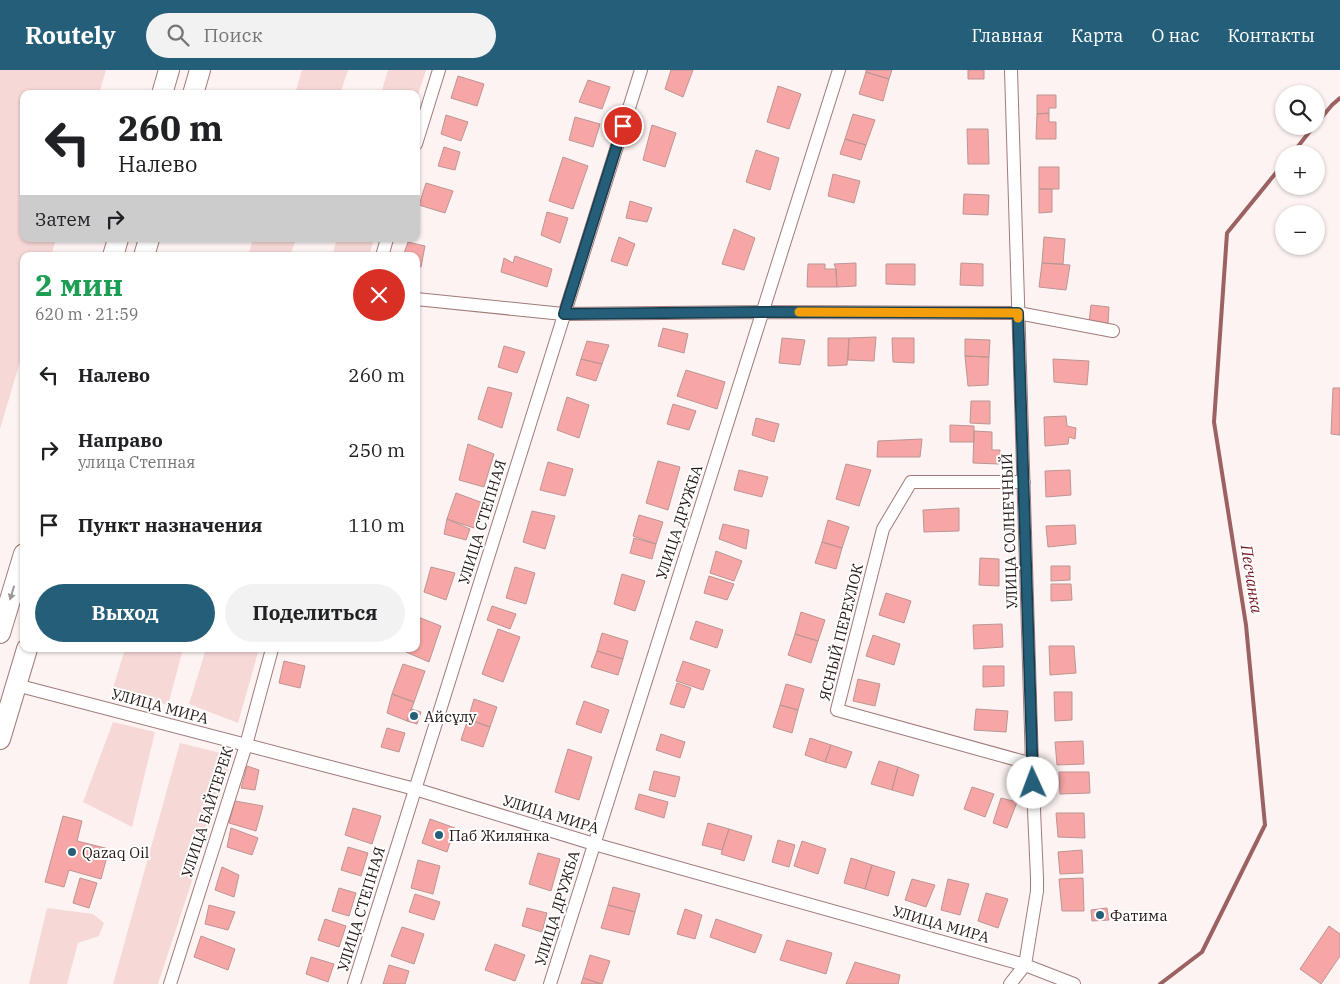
<!DOCTYPE html>
<html lang="ru">
<meta charset="utf-8">
<style>
:root{--surface:#fff;--page:#f2f2f2;--text:#202124;--muted:#757577;--accent:#255e78}
body{margin:0;font-family:"IBM Plex Serif",serif;background:var(--page);color:var(--text);height:100vh;display:flex;flex-direction:column;font-size:19px;white-space:nowrap}
*{box-sizing:border-box;margin:0}
p{font-size:16px;color:var(--muted)}
.icon{flex:none;width:28px;height:28px;fill:none;stroke:currentColor;stroke-width:2;stroke-linecap:round;stroke-linejoin:round}
.map{position:relative;flex:1;overflow:hidden}
.panel{position:absolute;left:20px;top:182px;width:400px;height:400px;display:flex;flex-direction:column;background:var(--surface);border-radius:10px;box-shadow:0 1px 4px #0004}
.panel>*{flex:none}
.hud{position:absolute;left:20px;top:20px;width:400px;height:152px;border-radius:10px;box-shadow:0 1px 4px #0004;background:#fff;color:var(--text);overflow:hidden}
.controls{position:absolute;left:1275px;top:15px;display:grid;gap:10px}
.controls a{display:grid;place-items:center;width:50px;height:50px;border-radius:50%;background:var(--surface);box-shadow:0 1px 4px #0004;font-size:25px}
.pin{position:absolute;display:grid;place-items:center;width:42px;height:42px;color:#fff;margin:-21px;border:2px solid #fff;border-radius:50%;box-shadow:0 1px 5px #0007}
.me{position:absolute;width:55px;margin:-28px;rotate:358deg;stroke-linejoin:round;filter:drop-shadow(0 0 4px #0008)}
.turn{display:flex;align-items:center;gap:18px;height:105px;padding:0 15px;font-size:22px}
.turn .icon{width:65px;height:65px;stroke-width:2.5}
.turn b{display:block;font-size:35px;line-height:42px}
.then{display:flex;align-items:center;height:48px;padding:0 15px;background:#0003;gap:10px;font-size:19px}
.round{display:grid;place-items:center;flex:none;width:52px;height:52px;border-radius:26px;background:var(--page)}
.summary{display:flex;align-items:center;justify-content:space-between;height:85px;padding:0 15px}
h1{font-size:30px;font-weight:700;line-height:38px;color:#1e9e55}
.button{display:flex;gap:10px;margin-top:auto;padding:10px 15px}
.button a{flex:1;height:58px;border-radius:30px;background:var(--accent);color:#fff;font-size:20px;font-weight:700;line-height:58px;text-align:center}
.button a+a{background:var(--page);color:var(--text)}
ul{padding:0;list-style:none}
li{display:flex;align-items:center;gap:15px;height:75px;padding:0 15px}
li div{flex:1}
li b{display:block;font-size:19px}
li em{font-style:normal}
header{display:flex;align-items:center;gap:30px;box-sizing:border-box;height:70px;padding:0 25px;background:var(--accent);color:#fff}
header strong{font-size:24px}
nav{display:flex;gap:28px;margin-inline-start:auto;font-size:18px}
.search{width:350px;height:45px;background:var(--page);display:flex;align-items:center;gap:12px;box-sizing:border-box;padding:0 18px;border-radius:28px;color:var(--muted);font-size:19px}
.map>svg:first-child{display:block}
.green{fill:#f6d8d7}
.lines{fill:none;stroke-linecap:round;stroke-linejoin:round}
.stream{stroke:#9b6261;stroke-width:4}
.building{fill:#f6a6a5;stroke:#bd9594}
.street-casing{stroke:#a17b79;stroke-width:14}
.primary-casing{stroke:#a17b79;stroke-width:22}
.street{stroke:#fff;stroke-width:12}
.primary{stroke:#fff;stroke-width:20}
.oneway{fill:#9d9796}
.route-casing{stroke:#183d4e;stroke-width:12}
.route{stroke:#255e78;stroke-width:9}
.slow{stroke:#f59e0b;stroke-width:9}
.poi-dot{fill:#255e78;stroke:#fff;stroke-width:2}
.labels{text-anchor:middle;dominant-baseline:central;stroke-width:4;stroke-linejoin:round;paint-order:stroke}
.street-label{font-size:15px;fill:#251716;stroke:#fff}
.poi-label{font-size:15px;fill:#251716;stroke:#fff;text-anchor:start}
.water-label{font-size:16px;font-style:italic;fill:#741922;stroke:#fff}
</style>
<header>
<strong>Routely</strong>
<div class="search"><svg class="icon" aria-label="search" viewBox="0 0 24 24"><circle cx="10" cy="10" r="6"/><path d="M15 15l6 6"/></svg>Поиск</div>
<nav><a>Главная</a><a>Карта</a><a>О нас</a><a>Контакты</a></nav>
</header>
<div class="map">
<svg width="1340" height="914" viewBox="0 0 1340 914">
<rect width="100%" height="100%" fill="#fcf3f2"/>
<!-- green -->
<path class="green" d="M0 0H106L99 24H24V169H56L51 186H24V278L0 359Z
M302 0H348L340 24H295Z
M388 0H426L416 31V24H381Z
M253 169H296L290 186H248Z
M337 169H374L369 186H332Z
M125 579H183L168 635 113 618Z
M206 579H259L238 653 189 634Z
M113 652 155 662 132 757 83 732Z
M180 673 233 686 158 914H113Z
M47 838 93 844 104 853 99 866 78 873 67 914H29Z"/>
<g class="lines">
<!-- stream -->
<path class="stream" d="M1316 54 1332 35 1340 28
M1292 84 1314 56
M1160 914 1202 882 1265 755 1246 555 1214 352 1227 163 1284 93"/>
</g>
<!-- building -->
<path class="building" d="M671 0H693L683 27 665 19Z
M866 0H892L889 9 866 2Z
M968 0H984V9H968Z
M866 2 889 9 883 31 859 24Z
M458 6 484 14 477 36 451 28Z
M588 10 610 17 602 39 579 32Z
M778 16 801 24 789 59 767 52Z
M1037 25H1056V38H1049V43L1037 44Z
M1049 43V52H1056V69H1036L1037 44Z
M853 44 875 50 866 75 845 69Z
M446 45 468 52 461 71 441 64Z
M575 47 600 54 593 77 569 70Z
M652 55 676 63 665 97 643 90Z
M967 59H988L989 94H968Z
M845 69 866 75 861 90 840 84Z
M444 77 460 82 455 100 438 96Z
M756 80 779 88 770 120 746 112Z
M563 87 588 96 573 139 549 131Z
M1039 97H1059V119H1039Z
M833 104 860 111 854 133 828 126Z
M426 113 453 121 445 143 419 135Z
M1039 119H1052V142L1039 143Z
M964 124 989 125 988 145 963 144Z
M630 131 652 138 647 152 626 148Z
M547 142 568 148 560 173 541 165Z
M734 159 755 168 744 200 722 194Z
M619 167 635 174 627 196 611 191Z
M1044 167 1065 169 1063 194 1042 193Z
M408 172 425 176 421 197 416 196V186H403Z
M515 186 552 199 547 217 501 202 504 188 513 193Z
M856 193V216L837 217 836 199 834 194Z
M961 193 983 194V216L960 215Z
M1042 193 1070 195 1066 220 1039 217Z
M808 194H825V199H836L837 217H807Z
M886 194H915V215L886 214Z
M1091 235 1109 237 1108 254 1089 252Z
M663 258 688 264 684 283 658 276Z
M876 267 874 291 848 290 849 268Z
M782 268 805 270 800 295 779 293Z
M828 268H849L847 295 828 296Z
M892 268H914V293L893 292Z
M965 269 990 270 989 287 965 286Z
M587 271 609 275 602 294 581 289Z
M504 276 525 282 517 303 498 297Z
M965 286 989 287 988 315 968 316Z
M581 289 602 294 596 311 576 305Z
M1053 289 1089 291 1087 315 1054 312Z
M686 300 725 312 717 339 677 326Z
M488 317 512 323 502 358 478 349Z
M1333 318H1340V365L1331 364Z
M567 327 589 335 579 368 557 360Z
M971 331H990V354L970 353Z
M673 334 696 341 689 360 667 354Z
M1066 346 1067 356 1076 358 1075 369 1069 367 1068 374 1045 376 1044 347Z
M756 348 779 354 774 372 752 365Z
M950 355 974 356V372H950Z
M974 361 992 362V380H1000L999 394 973 393Z
M922 369 920 387H877L878 371Z
M468 374 494 384 484 417 459 410Z
M658 391 680 397 668 440 646 433Z
M548 392 573 399 565 426 540 420Z
M846 394 871 400 859 436 836 429Z
M739 400 768 407 762 427 734 420Z
M1070 400 1071 425 1046 427 1045 401Z
M456 423 483 433 474 458 447 449Z
M959 438V461L924 462 923 440Z
M532 441 555 446 545 479 523 472Z
M639 445 663 452 656 474 633 466Z
M447 449 470 459 466 470 444 464Z
M828 450 849 457 842 478 822 472Z
M723 454 749 460 746 479 719 469Z
M1075 455 1076 474 1048 477 1046 456Z
M634 468 656 474 652 489 630 483Z
M822 472 842 478 836 499 815 493Z
M716 481 742 491 734 511 710 503Z
M980 488 999 489V516L979 515Z
M1051 496H1070V510L1051 511Z
M431 497 455 503 446 530 424 522Z
M515 497 535 503 526 534 506 528Z
M622 504 645 511 635 541 614 534Z
M709 506 734 514 727 530 704 523Z
M1051 514H1071L1072 530 1051 531Z
M886 523 911 531 904 553 879 545Z
M492 536 516 544 510 559 487 550Z
M801 542 825 550 818 571 795 564Z
M418 547 441 556 429 592 406 582 407 579H416V553Z
M696 551 723 560 717 578 690 569Z
M1002 554 1003 577 974 579 973 555Z
M498 559 520 567 503 612 482 604Z
M602 563 628 571 623 589 597 581Z
M795 564 818 571 811 593 788 585Z
M873 565 900 574 894 595 866 586Z
M1049 576H1074L1076 603 1050 605Z
M597 581 623 589 618 605 591 597Z
M284 591 305 596 300 618 279 613Z
M683 591 710 600 703 620 676 611Z
M403 594 425 601 414 632 392 624Z
M983 596H1004V616L983 617Z
M858 609 880 614 875 636 853 631Z
M677 613 691 618 684 638 670 634Z
M786 614 804 619 798 640 780 635Z
M1054 622H1072V650L1055 651Z
M392 624 414 632 407 651 387 643Z
M474 629 497 637 490 657 468 649Z
M584 631 609 640 601 663 576 654Z
M780 635 798 640 792 663 773 657Z
M411 639 421 642 417 654 407 651Z
M976 639 1008 641 1006 662 974 660Z
M468 649 490 657 483 677 461 670Z
M387 658 405 663 399 682 381 677Z
M661 664 685 672 680 688 656 680Z
M810 668 831 675 825 692 805 685Z
M1083 671 1084 694 1057 695 1055 672Z
M831 675 852 682 846 698 825 692Z
M568 679 592 687 579 730 555 722Z
M879 691 898 697 892 720 871 714Z
M247 696 259 700 255 720 241 718Z
M898 697 919 705 913 726 892 720Z
M654 701 680 707 675 727 649 720Z
M1059 702H1089L1090 723 1060 724Z
M972 717 994 724 985 747 964 739Z
M639 724 668 732 664 748 635 739Z
M1001 728 1017 732 1007 758 993 753Z
M235 731 263 736 256 761 229 753Z
M353 738 381 746 372 774 345 765Z
M1056 743H1084L1085 768 1058 767Z
M63 746 82 751 77 771 109 779 101 809 69 800 64 817 45 812Z
M430 749 455 758 447 782 422 773Z
M708 753 729 759 722 780 702 775Z
M231 758 258 768 252 785 227 777Z
M729 759 752 766 744 791 721 784Z
M778 770 795 775 789 797 772 792Z
M802 771 826 779 818 804 794 796Z
M348 777 368 783 361 806 341 800Z
M1082 780 1083 803 1060 804 1058 782Z
M538 783 560 789 551 821 529 814Z
M851 788 872 795 865 819 844 813Z
M418 790 440 796 433 824 411 818Z
M872 795 895 802 888 826 865 819Z
M222 797 239 805 234 827 215 820Z
M80 808 97 813 89 838 73 833Z
M1083 808 1084 841H1062L1059 809Z
M912 809 935 815 926 837 905 830Z
M948 809 969 814 960 845 941 840Z
M613 817 640 824 635 842 608 835Z
M339 818 356 823 349 846 332 841Z
M986 823 1008 829 998 858 978 851Z
M415 824 440 832 434 850 409 842Z
M209 835 235 842 228 860 205 854Z
M608 835 635 842 629 865 601 858Z
M527 838 547 843 542 862 522 856Z
M1107 838 1109 850 1092 851 1091 840Z
M685 839 702 845 695 869 677 864Z
M325 849 346 856 339 877 318 870Z
M716 849 762 865 755 883 710 867Z
M1329 856 1340 864V886L1321 914 1300 899Z
M402 857 424 864 414 894 391 886Z
M201 866 235 879 228 900 194 887Z
M787 870 832 883 826 904 780 890Z
M495 874 525 885 515 911 485 900Z
M590 885 610 891 602 914 583 908Z
M311 887 334 894 328 912 306 904Z
M855 892 900 905 898 914H846Z
M389 895 409 901 405 914H383Z
M583 908 601 914H581Z"/>
<g class="lines">
<!-- street casing -->
<g class="street-casing">
<path id="street" d="M416 74 439 0
M382 186 387 169
M416 229 563 244 763 242 1018 243 1113 261
M1024 412H911L883 459 837 640 1032 694
M16 615 415 719 594 774 1025 895 1074 914
M170 914 246 675 272 579
M354 914 641 0
M550 914 839 0
M1010 914 1025 895 1037 821V808L1032 694 1011 0"/>
</g>
<!-- primary casing -->
<g class="primary-casing">
<path id="primary" d="M162 24 169 0
M193 24 200 0
M113 186 118 169
M144 186 149 169
M0 563 24 484
M0 669 27 579"/>
</g>
<!-- street -->
<use href="#street" class="street"/>
<!-- primary -->
<use href="#primary" class="primary"/>
</g>
<!-- one-way arrows -->
<defs><path id="oneway-solid" d="M-6-.8H1V-3.2L6.5 0L1 3.2V.8H-6Z" transform="scale(1.25)"/></defs>
<use class="oneway" href="#oneway-solid" transform="translate(12 523) rotate(107)"/>
<g class="lines">
<!-- route casing -->
<g class="route-casing">
<path id="route" d="M623 56 564 244 763 242 1018 243 1033 713"/>
</g>
<!-- route -->
<use href="#route" class="route"/>
<!-- slow -->
<path class="slow" d="M799 242 1018 243V248"/>
</g>
<!-- markers -->
<g class="poi-dot">
<circle cx="414" cy="646" r="5"/>
<circle cx="439" cy="765" r="5"/>
<circle cx="72" cy="782" r="5"/>
<circle cx="1100" cy="845" r="5"/>
</g>
<g class="labels">
<!-- street labels -->
<g class="street-label">
<text transform="translate(482 452) rotate(-73)">УЛИЦА СТЕПНАЯ</text>
<text transform="translate(679 452) rotate(-72)">УЛИЦА ДРУЖБА</text>
<text transform="translate(1009 461) rotate(-92)">УЛИЦА СОЛНЕЧНЫЙ</text>
<text transform="translate(841 562) rotate(-76)">ЯСНЫЙ ПЕРЕУЛОК</text>
<text transform="translate(160 636) rotate(15)">УЛИЦА МИРА</text>
<text transform="translate(207 742) rotate(-72)">УЛИЦА БАЙТЕРЕК</text>
<text transform="translate(551 744) rotate(17)">УЛИЦА МИРА</text>
<text transform="translate(557 838) rotate(-73)">УЛИЦА ДРУЖБА</text>
<text transform="translate(361 839) rotate(-73)">УЛИЦА СТЕПНАЯ</text>
<text transform="translate(941 854) rotate(16)">УЛИЦА МИРА</text>
</g>
<!-- poi labels -->
<g class="poi-label">
<text x="424" y="646">Айсұлу</text>
<text x="449" y="765">Паб Жилянка</text>
<text x="82" y="782">Qazaq Oil</text>
<text x="1110" y="845">Фатима</text>
</g>
<!-- water labels -->
<g class="water-label">
<text transform="translate(1252 509) rotate(81)">Песчанка</text>
</g>
</g>
</svg>
<div class="controls">
<a><svg class="icon" aria-label="search" viewBox="0 0 24 24"><circle cx="10" cy="10" r="6"/><path d="M15 15l6 6"/></svg></a>
<a>+</a>
<a>−</a>
</div>
<div class="pin" style="left:623px;top:56px;background:#d93025"><svg class="icon" aria-label="arrive" viewBox="0 0 24 24"><path d="M6 21V4h12l-3 4 3 4H6"/></svg></div>
<svg class="me" style="left:1033px;top:713px" viewBox="-20 -20 40 40"><circle r="19" fill="#fff"/><path d="M0-13L10 11 0 6-10 11z" fill="#255e78"/></svg>
<div class="hud">
<div class="turn"><svg class="icon" aria-label="left" viewBox="0 0 24 24"><path d="M17 20v-9H6M10 6l-5 5 5 5"/></svg><div><b>260 m</b>Налево</div></div>
<div class="then">Затем<svg class="icon" aria-label="right" viewBox="0 0 24 24"><path d="M7 20v-9h11M14 6l5 5-5 5"/></svg></div>
</div>
<section class="panel">
<div class="summary"><div><h1>2 мин</h1><p>620 m · 21:59</p></div><a class="round" style="background:#d93025;color:#fff"><svg class="icon" aria-label="close" viewBox="0 0 24 24"><path d="M6 6l12 12M18 6L6 18"/></svg></a></div>
<ul>
<li><svg class="icon" aria-label="left" viewBox="0 0 24 24"><path d="M17 20v-9H6M10 6l-5 5 5 5"/></svg><div><b>Налево</b></div><em>260 m</em></li>
<li><svg class="icon" aria-label="right" viewBox="0 0 24 24"><path d="M7 20v-9h11M14 6l5 5-5 5"/></svg><div><b>Направо</b><p>улица Степная</p></div><em>250 m</em></li>
<li><svg class="icon" aria-label="arrive" viewBox="0 0 24 24"><path d="M6 21V4h12l-3 4 3 4H6"/></svg><div><b>Пункт назначения</b></div><em>110 m</em></li>
</ul>
<div class="button"><a>Выход</a><a>Поделиться</a></div>
</section>
</div>
